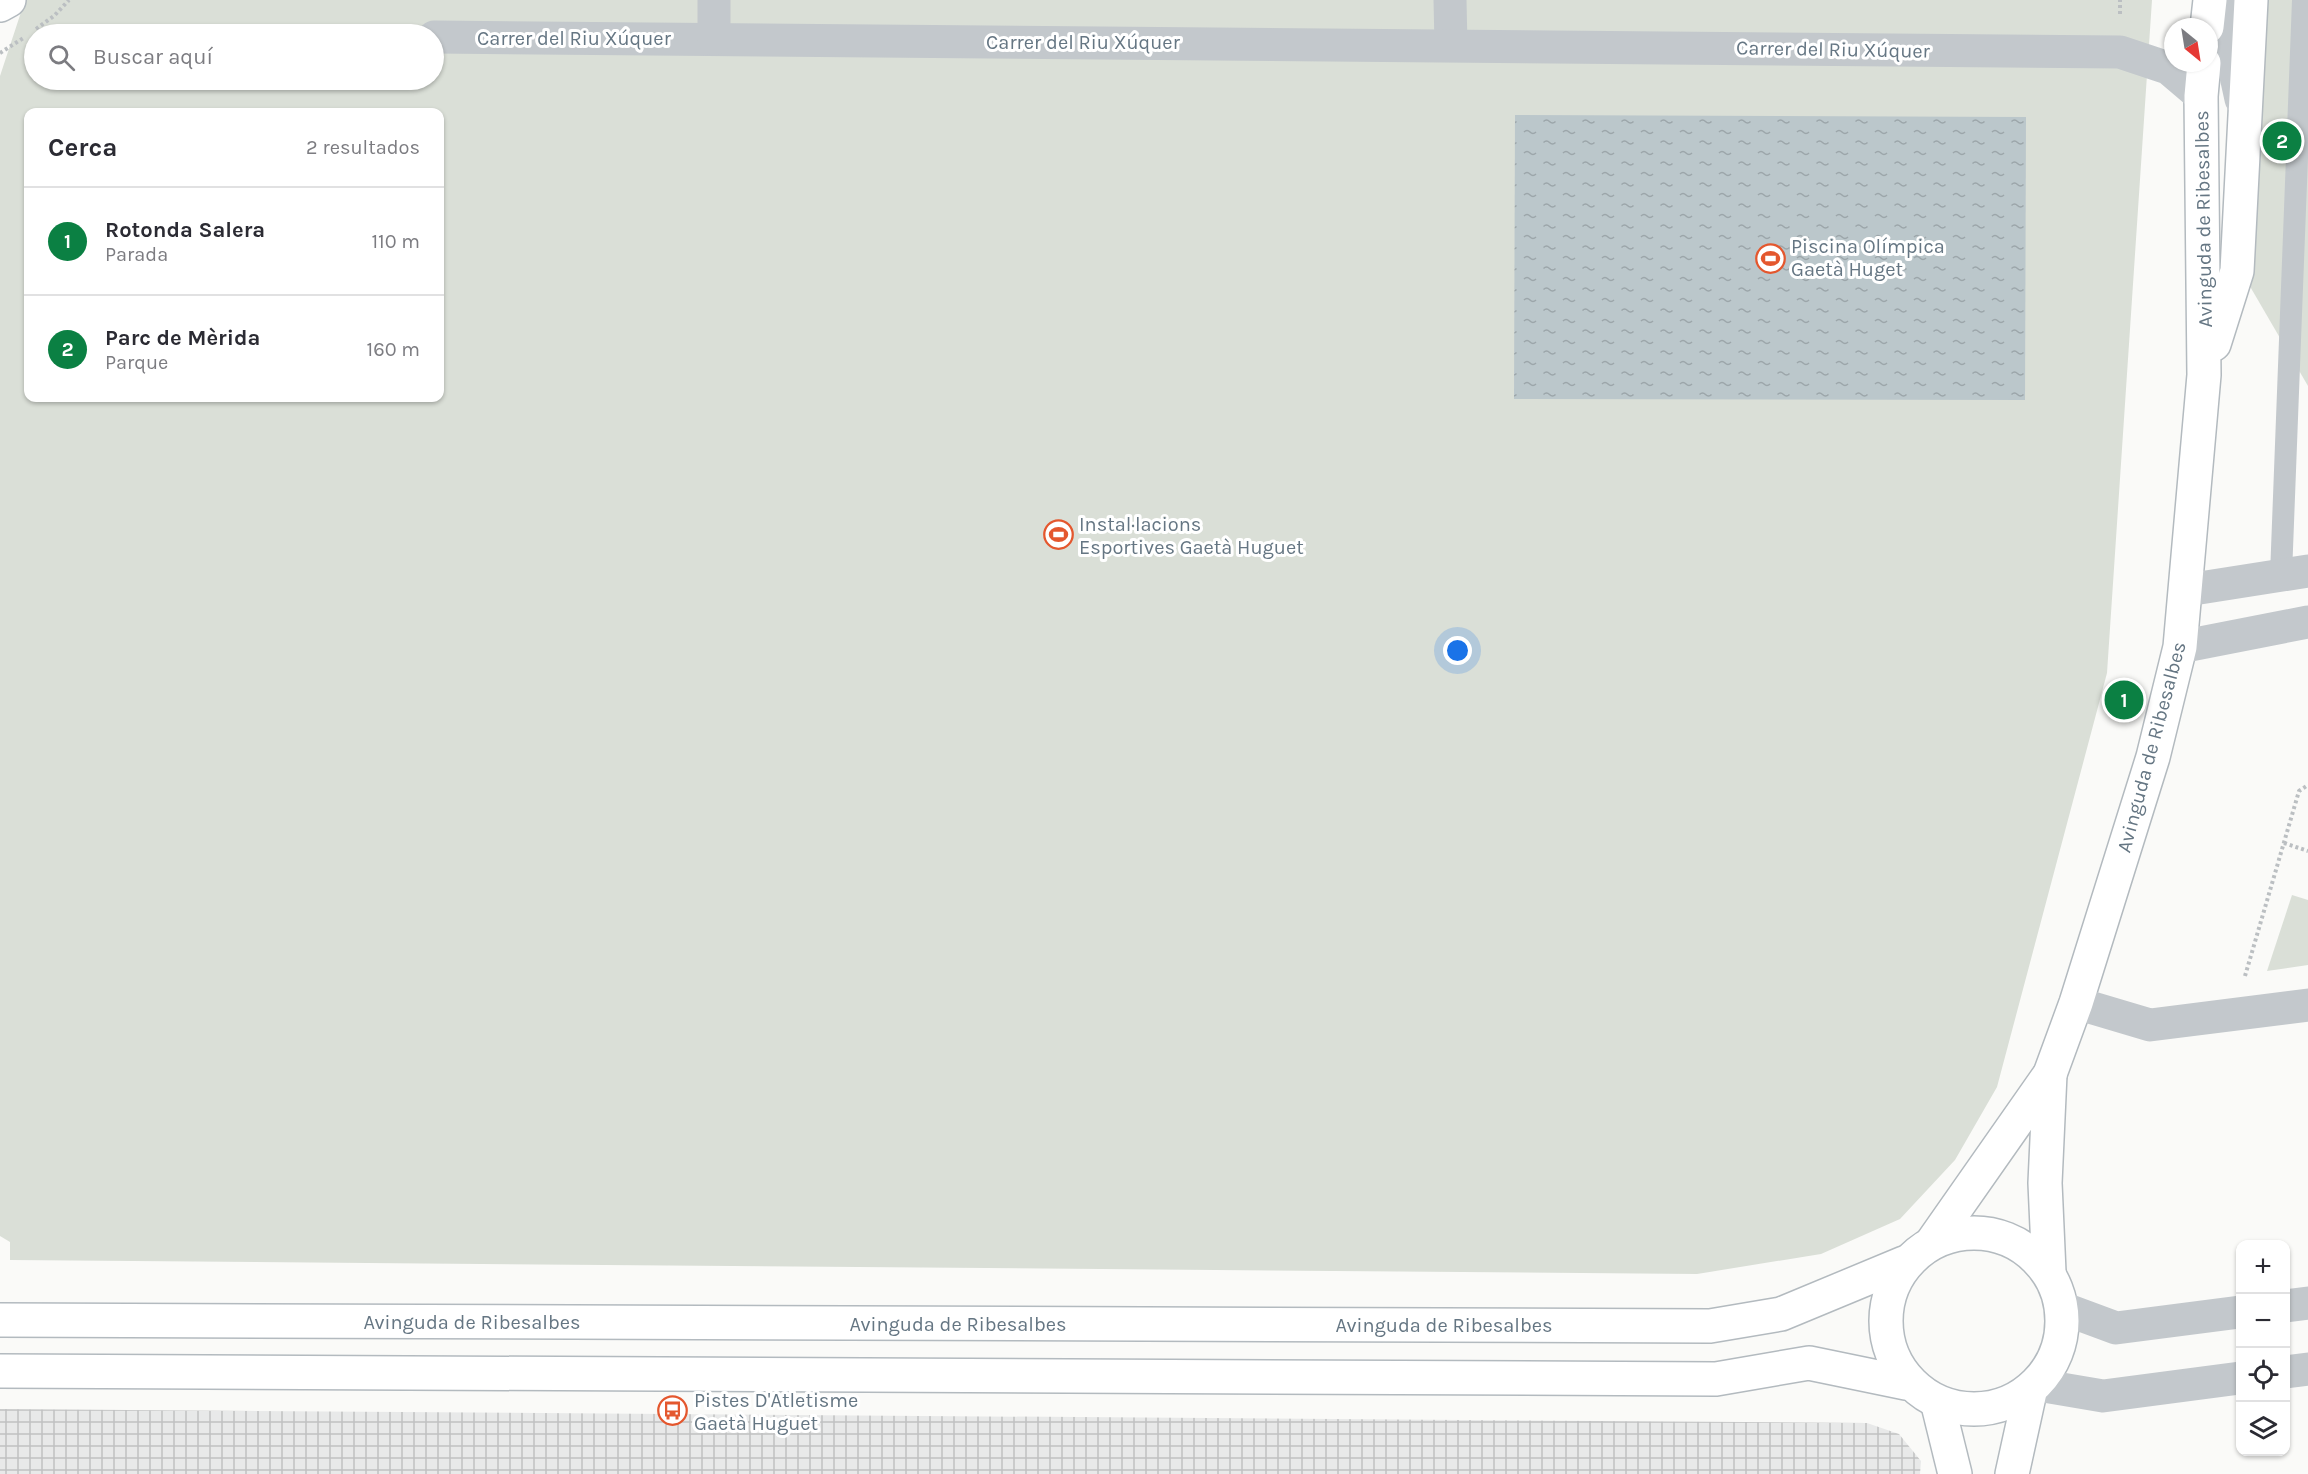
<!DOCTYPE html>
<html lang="es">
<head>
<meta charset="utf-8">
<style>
  body { margin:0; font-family:Karla,sans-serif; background:#f2f2f3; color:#2b2b33 }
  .controls { position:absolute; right:18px; bottom:18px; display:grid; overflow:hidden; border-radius:12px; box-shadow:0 2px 4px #0004 }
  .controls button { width:54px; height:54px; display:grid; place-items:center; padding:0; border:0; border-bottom:2px solid #e1e1e2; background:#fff; color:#2b2b33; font:30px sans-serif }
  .compass { position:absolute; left:2164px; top:18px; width:54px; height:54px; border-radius:50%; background:#fff; box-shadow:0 2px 4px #0004; rotate:150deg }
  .you { position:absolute; left:1458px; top:651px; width:21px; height:21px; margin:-15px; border:4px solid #fff; border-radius:50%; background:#1a73e8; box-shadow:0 0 0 9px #1a73e833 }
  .badge { display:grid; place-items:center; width:39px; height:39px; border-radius:50%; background:#0b8043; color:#fff; font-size:20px; font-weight:700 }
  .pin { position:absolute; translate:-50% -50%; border:3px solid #fff; box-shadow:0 2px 6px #0006 }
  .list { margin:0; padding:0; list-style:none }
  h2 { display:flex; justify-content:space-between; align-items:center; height:78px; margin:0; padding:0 24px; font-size:26px }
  h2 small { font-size:20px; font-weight:400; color:#7c7c81 }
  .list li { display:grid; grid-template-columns:39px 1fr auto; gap:18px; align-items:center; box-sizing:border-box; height:108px; padding:0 24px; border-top:2px solid #e1e1e2 }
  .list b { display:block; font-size:22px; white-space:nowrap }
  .list p { margin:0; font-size:20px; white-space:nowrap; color:#7c7c81 }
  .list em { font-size:20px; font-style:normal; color:#7c7c81 }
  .icon { flex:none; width:33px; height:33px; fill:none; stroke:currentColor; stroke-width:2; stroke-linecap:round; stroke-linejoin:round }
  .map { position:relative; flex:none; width:2308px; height:1474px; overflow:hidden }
  .search { position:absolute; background:#fff; box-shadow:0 2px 4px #0004; left:24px; top:24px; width:420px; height:66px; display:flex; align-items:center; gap:15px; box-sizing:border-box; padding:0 21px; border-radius:33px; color:#7c7c81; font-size:22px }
  .panel { position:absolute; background:#fff; box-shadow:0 2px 4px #0004; left:24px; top:108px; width:420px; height:294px; border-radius:12px }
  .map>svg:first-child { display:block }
  .industrial { fill:url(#industrial-grid) }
  .green { fill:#dadfd7; fill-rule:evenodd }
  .water { fill:url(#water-ripples) }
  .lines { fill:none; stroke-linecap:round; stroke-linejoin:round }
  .secondary-casing { stroke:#b3babf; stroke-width:36 }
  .path { stroke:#bbbfc2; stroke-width:4; stroke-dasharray:3 3; stroke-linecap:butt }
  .lane { stroke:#c3c8cc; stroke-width:22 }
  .street { stroke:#c3c8cc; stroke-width:33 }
  .secondary { stroke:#fff; stroke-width:33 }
  .labels { text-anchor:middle; stroke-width:6; stroke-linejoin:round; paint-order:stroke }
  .street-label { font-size:20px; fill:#657683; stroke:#fff }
  .poi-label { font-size:20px; fill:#657683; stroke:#fff; text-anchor:start }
</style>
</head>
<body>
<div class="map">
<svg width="2308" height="1474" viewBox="0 0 2308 1474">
  <defs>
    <pattern id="industrial-grid" width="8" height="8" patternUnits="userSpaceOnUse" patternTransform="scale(1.5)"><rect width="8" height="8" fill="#e8e9e9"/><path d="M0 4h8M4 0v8" fill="none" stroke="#c0c1c2"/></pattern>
    <pattern id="water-ripples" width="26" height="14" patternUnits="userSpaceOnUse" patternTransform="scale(1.5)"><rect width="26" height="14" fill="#bbc7cb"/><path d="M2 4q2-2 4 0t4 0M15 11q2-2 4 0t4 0" fill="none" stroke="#9ca6aa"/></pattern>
  </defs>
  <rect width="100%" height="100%" fill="#fafaf8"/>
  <path class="industrial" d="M 0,1409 L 1867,1423 L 1899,1434 L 1921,1461 L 1920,1474 L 0,1474 Z"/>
  <g class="green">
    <path d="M 25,0 L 2152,0 L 2107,673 L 1997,1087 L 1955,1160 L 1900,1219 L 1821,1254 L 1697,1274 L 10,1260 L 10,1242 L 0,1236 L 0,76 ZM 34,34 L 434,34 L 434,80 L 34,80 ZM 28,112 L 440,112 L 440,398 L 28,398 Z"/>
    <path d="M 2263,0 L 2308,0 L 2308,386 L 2248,283 Z"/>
    <path d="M 2292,895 L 2308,900 L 2308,965 L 2267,971 Z"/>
  </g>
  <path class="water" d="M 1515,115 L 2026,117 L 2025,400 L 1514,399 Z"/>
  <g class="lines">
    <defs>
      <g id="secondary">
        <path d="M 0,5 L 9,0"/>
        <path d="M 2207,27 L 2210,0"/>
        <path d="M 2214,344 L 2237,271 L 2251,0"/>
        <circle cx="1974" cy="1321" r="88"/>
        <path d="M 1933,1241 L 2050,1074 L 2076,1003 L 2153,757 L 2180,647 L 2204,375 L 2201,96 L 2204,63"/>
        <path d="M 2049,1272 L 2045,1183 L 2050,1074"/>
        <path d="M 0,1320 L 1710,1326 L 1781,1314 L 1904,1263"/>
        <path d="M 0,1371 L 1716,1379 L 1809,1363 L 1906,1383"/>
        <path d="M 1938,1405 L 1955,1474"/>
        <path d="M 2012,1474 L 2030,1392"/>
      </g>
    </defs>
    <use href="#secondary" class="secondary-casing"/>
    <g class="path">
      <path d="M 2120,14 L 2120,0"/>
      <path d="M 36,29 L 54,16 L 69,0"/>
      <path d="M 0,53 L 25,37"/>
      <path d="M 2284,843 L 2308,851"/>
      <path d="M 2245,976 L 2299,791 L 2308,785"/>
    </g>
    <path class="lane" d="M 2281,575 L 2303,0"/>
    <g class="street">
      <path d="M 1450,0 L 1451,45"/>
      <path d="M 2228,0 L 2226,30 L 2241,99"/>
      <path d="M 434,37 L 2120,52 L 2168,68 L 2201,96"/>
      <path d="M 714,39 L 714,0"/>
      <path d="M 2187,590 L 2308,571"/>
      <path d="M 2180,647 L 2308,622"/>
      <path d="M 2076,1003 L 2150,1025 L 2308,1005"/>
      <path d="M 2286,1306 L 2308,1303"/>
      <path d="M 2062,1308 L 2116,1328 L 2240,1312"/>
      <path d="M 2286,1372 L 2308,1369"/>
      <path d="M 2038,1385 L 2103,1396 L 2240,1378"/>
    </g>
    <use href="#secondary" class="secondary"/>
  </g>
  <defs>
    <symbol id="stadium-ring" viewBox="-11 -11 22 22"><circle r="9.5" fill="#fff" stroke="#e4572e" stroke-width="1.5"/><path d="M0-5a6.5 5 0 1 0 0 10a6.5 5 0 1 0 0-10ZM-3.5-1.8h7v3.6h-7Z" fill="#e4572e"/></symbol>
    <symbol id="bus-ring" viewBox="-11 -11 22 22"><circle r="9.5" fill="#fff" stroke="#e4572e" stroke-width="1.5"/><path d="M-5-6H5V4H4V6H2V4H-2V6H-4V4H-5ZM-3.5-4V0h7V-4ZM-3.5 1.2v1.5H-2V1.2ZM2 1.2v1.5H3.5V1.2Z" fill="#e4572e"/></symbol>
  </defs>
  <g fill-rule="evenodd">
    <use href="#stadium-ring" x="1754" y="242" width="33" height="33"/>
    <use href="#stadium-ring" x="1042" y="518" width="33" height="33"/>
    <use href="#bus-ring" x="656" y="1394" width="33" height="33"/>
  </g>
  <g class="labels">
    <g class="street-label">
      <text x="574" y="45">Carrer del Riu Xúquer</text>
      <text x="1083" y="49">Carrer del Riu Xúquer</text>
      <text transform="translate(1833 49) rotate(1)" y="7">Carrer del Riu Xúquer</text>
      <text transform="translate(2203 219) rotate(-91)" y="7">Avinguda de Ribesalbes</text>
      <text transform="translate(2151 747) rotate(-75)" y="7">Avinguda de Ribesalbes</text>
      <text x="472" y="1329">Avinguda de Ribesalbes</text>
      <text x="958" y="1331">Avinguda de Ribesalbes</text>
      <text x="1444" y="1332">Avinguda de Ribesalbes</text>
    </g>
    <g class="poi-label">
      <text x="1791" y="253">Piscina Olímpica<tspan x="1791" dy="23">Gaetà Huget</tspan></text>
      <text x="1079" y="531">Instal·lacions<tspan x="1079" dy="23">Esportives Gaetà Huguet</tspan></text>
      <text x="694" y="1407">Pistes D'Atletisme<tspan x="694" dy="23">Gaetà Huguet</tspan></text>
    </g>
  </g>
</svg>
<div class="controls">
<button>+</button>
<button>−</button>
<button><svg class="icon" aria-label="locate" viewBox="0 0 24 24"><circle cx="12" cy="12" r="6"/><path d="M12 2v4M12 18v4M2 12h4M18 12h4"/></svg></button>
<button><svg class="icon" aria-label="layers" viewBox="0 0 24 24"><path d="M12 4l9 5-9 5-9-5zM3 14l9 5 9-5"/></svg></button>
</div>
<svg class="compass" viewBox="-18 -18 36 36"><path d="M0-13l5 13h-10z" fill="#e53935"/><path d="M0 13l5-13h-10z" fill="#7c7c81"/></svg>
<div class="you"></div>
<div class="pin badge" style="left:2124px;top:700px">1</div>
<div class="pin badge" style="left:2282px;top:141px">2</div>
<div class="search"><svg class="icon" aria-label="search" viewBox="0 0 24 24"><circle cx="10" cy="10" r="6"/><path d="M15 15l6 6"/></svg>Buscar aquí</div>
<section class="panel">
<h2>Cerca<small>2 resultados</small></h2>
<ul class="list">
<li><span class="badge">1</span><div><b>Rotonda Salera</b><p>Parada</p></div><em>110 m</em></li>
<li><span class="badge">2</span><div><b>Parc de Mèrida</b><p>Parque</p></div><em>160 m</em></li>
</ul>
</section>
</div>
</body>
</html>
